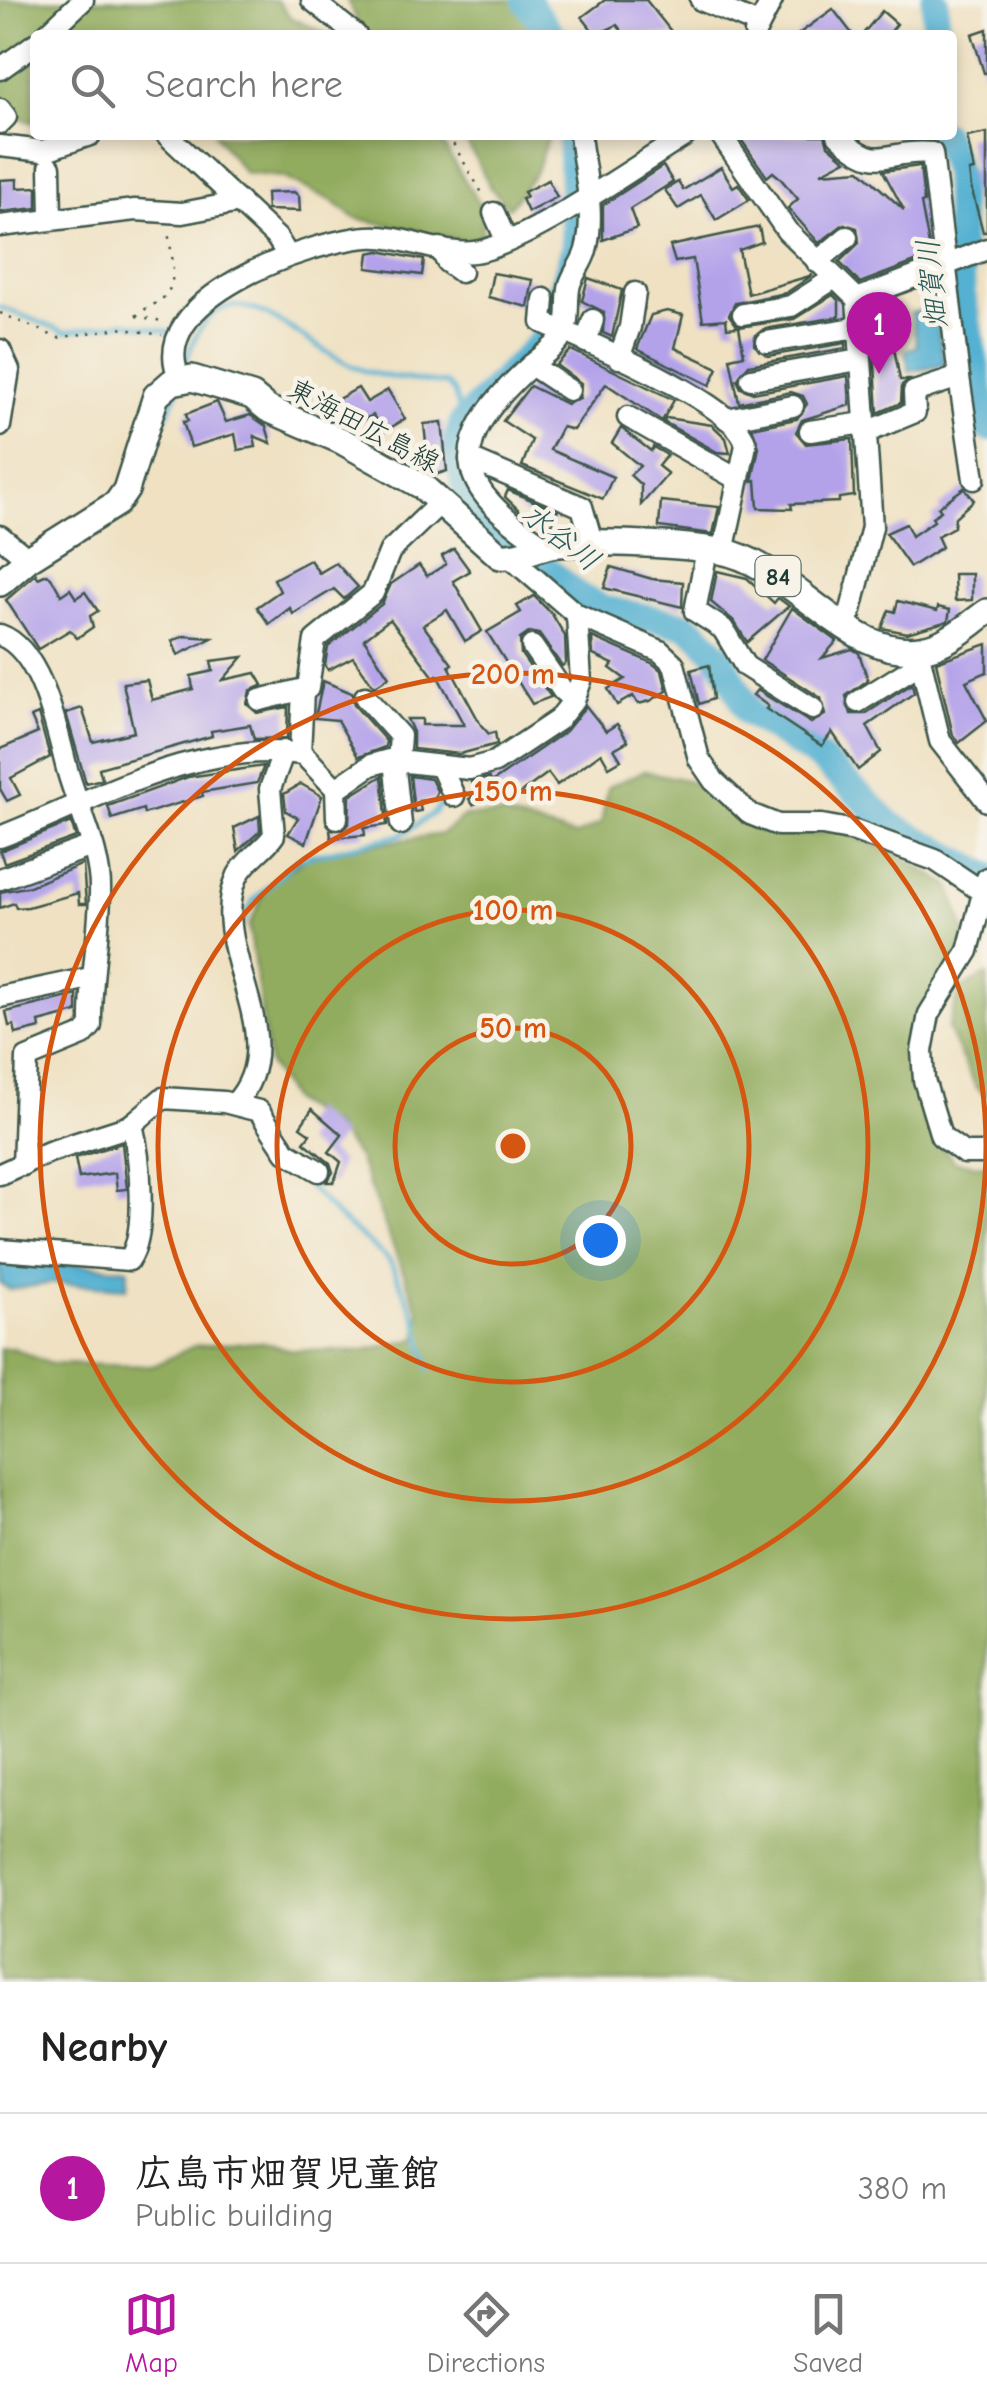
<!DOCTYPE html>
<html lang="en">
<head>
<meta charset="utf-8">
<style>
  body { margin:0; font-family:"Comic Neue","Klee One",sans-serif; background:#f2f2f2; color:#222 }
  .you { position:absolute; left:600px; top:1240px; width:35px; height:35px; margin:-25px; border:8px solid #fff; border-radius:50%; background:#1a73e8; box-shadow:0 0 0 15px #1a73e833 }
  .badge { display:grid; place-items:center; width:65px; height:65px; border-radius:50%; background:#b5179e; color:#fff; font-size:32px; font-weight:700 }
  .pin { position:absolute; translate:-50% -82px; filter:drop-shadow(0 2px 5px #0008) }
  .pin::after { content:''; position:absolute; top:52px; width:35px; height:30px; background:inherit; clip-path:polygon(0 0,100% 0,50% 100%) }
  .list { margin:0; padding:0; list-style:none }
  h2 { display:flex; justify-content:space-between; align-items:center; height:130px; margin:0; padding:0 40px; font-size:42px }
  h2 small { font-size:32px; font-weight:400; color:#767676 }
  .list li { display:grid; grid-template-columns:65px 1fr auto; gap:30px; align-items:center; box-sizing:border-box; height:150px; padding:0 40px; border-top:2px solid #e0e0e0 }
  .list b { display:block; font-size:38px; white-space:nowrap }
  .list p { margin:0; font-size:32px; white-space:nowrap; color:#767676 }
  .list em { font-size:32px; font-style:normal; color:#767676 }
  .icon { flex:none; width:55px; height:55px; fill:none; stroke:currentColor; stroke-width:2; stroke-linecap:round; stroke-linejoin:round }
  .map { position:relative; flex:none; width:987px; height:1982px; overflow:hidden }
  .search { position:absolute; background:#fff; box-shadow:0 5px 15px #0003; left:30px; right:30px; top:30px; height:110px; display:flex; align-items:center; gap:25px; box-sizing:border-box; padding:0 35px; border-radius:10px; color:#767676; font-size:38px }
  .sheet { height:280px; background:#fff }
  nav { display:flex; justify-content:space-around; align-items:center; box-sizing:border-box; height:140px; border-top:2px solid #e0e0e0; background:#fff; font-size:28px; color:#767676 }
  nav a { display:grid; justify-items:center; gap:5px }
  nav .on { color:#b5179e }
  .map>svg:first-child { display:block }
  .forest { fill:#92ac5e; stroke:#587449; stroke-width:2.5 }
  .water { fill:#54b1d2; stroke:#3a7783; stroke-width:2.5 }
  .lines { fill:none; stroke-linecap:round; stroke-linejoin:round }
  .stream { stroke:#54b1d2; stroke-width:5 }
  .river { stroke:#54b1d2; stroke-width:28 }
  .building { fill:#b3a2ea }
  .minor-casing { stroke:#3e5649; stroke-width:25 }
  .major-casing { stroke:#3e5649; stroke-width:30 }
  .path { stroke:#3e5649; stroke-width:2.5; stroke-dasharray:2.5 8; stroke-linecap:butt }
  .minor { stroke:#fff; stroke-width:20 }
  .major { stroke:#fff; stroke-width:25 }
  .ring { fill:none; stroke:#d45610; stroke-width:5 }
  .labels { text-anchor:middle; stroke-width:9; stroke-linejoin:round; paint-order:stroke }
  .shield { fill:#f7f3e8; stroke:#60746a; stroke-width:2.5 }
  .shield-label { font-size:25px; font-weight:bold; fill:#1f3d34 }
  .street-label { font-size:28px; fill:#1f3d34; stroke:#f7f3e8 }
  .water-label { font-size:30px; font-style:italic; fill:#2c5a5c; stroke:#f7f3e8 }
  .centre { fill:#d45610; stroke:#f7f3e8; stroke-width:5 }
  .ring-label { font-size:30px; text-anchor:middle; font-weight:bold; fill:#d45610; stroke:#f7f3e8; stroke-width:9; stroke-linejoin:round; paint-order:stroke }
</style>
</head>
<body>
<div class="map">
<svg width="987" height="1982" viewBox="0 0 987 1982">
  <rect width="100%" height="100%" fill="#f7f3e8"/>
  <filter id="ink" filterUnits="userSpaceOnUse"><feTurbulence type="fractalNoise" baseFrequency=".01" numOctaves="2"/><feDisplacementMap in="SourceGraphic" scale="20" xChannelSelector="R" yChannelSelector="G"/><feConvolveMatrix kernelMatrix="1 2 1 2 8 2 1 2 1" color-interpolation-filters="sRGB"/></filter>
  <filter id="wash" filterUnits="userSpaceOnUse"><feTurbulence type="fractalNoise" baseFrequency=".0048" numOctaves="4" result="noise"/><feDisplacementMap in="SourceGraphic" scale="40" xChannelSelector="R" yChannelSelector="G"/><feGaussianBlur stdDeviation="2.25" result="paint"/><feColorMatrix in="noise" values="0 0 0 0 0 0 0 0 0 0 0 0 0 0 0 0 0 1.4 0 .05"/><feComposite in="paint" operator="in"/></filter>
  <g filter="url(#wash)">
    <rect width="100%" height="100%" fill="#efe1c2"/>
    <g class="forest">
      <path d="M 0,0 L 277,0 L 291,18 L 329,35 L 35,35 L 34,123 L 0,111 Z"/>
      <path d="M 347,0 L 520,0 L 539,35 L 364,35 Z"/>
      <path d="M 215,135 L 437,135 L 481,207 L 483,235 L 466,241 L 355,218 L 331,200 L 283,177 L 245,173 Z"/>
      <path d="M 463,135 L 549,135 L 535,173 L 509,208 L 491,188 Z"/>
      <path d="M 644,771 L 690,781 L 759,831 L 815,834 L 839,829 L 897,854 L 950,886 L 965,932 L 959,954 L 915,1031 L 914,1080 L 934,1137 L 955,1162 L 987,1166 L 987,1982 L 0,1982 L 0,1349 L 13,1348 L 50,1364 L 153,1366 L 194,1346 L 262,1342 L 291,1350 L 361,1351 L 417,1339 L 420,1314 L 358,1158 L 335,1128 L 292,1101 L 269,1064 L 249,926 L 267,886 L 311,854 L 442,834 L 465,816 L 503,815 L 575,836 L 601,823 L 608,787 Z"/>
      <path d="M 987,975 L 987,1097 L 976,1087 L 948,1029 L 960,989 Z"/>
    </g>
    <g class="water">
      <path d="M 934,308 L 945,365 L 909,372 L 905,350 L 917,346 L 911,313 Z"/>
      <path d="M 0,1257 L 128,1269 L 127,1288 L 53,1283 L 10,1290 L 0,1283 Z"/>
    </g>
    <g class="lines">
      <g class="stream">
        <path d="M 0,307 L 65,332 L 124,322 L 175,333"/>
        <path d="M 185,366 C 218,244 294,342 354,367 C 383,379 417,380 447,384 L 454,392 L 463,422"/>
        <path d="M 153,444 L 178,391"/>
        <path d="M 110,522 L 142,495 L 150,455"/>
        <path d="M 241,926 L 253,901 L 298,859 L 401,835 L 434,813 L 447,795"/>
        <path d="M 283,1160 L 339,1218 L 389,1260 L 416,1317 L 429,1368"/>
      </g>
      <g class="river">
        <path d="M 526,0 L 552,35"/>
        <path d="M 935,0 L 936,35"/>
        <path d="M 571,135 L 575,248 L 546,337 L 463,422 L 455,449 L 468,495 L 485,519 L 580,597 L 604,609 L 685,625 L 698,634 L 723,661 L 749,713 L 823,761 L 891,825 L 987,876"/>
        <path d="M 943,135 L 956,172 L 962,294 L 987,428"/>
      </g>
    </g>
    <g id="blocks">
      <g class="building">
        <path d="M 605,0 L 646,0 L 674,35 L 625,35 L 617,25 L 596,35 L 582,17 Z"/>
        <path d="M 833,9 L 853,35 L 797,35 Z"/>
        <path d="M 882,11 L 897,24 L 888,35 L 862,35 Z"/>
        <path d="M 987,29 L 987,73 L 984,73 L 972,34 Z"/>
        <path d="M 987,133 L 987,232 L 983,232 L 971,187 L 969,171 L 974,170 L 967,137 Z"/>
        <path d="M 738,135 L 825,135 L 828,145 L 846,160 L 821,173 L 860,170 L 904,210 L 883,171 L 920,166 L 924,202 L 921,203 L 931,256 L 860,283 L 839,262 L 859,243 L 857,228 L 844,224 L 819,243 L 788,208 L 798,199 L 779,177 L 773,172 L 767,177 Z"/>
        <path d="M 663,166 L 673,182 L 630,209 L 637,228 L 603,240 L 603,205 Z"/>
        <path d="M 721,167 L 733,187 L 738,184 L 749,200 L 716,220 L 701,195 L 678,209 L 665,190 L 678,182 L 683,190 Z"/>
        <path d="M 17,179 L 17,188 L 37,187 L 37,208 L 0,212 L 0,180 Z"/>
        <path d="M 548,180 L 557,197 L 528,212 L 522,199 L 527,197 L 524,192 Z"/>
        <path d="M 294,192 L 299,196 L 300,211 L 267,210 L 266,193 Z"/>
        <path d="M 759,227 L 762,242 L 739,250 L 748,294 L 813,275 L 786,293 L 735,303 L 729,315 L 738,327 L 727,328 L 726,319 L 703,321 L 693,259 L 675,262 L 670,246 Z"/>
        <path d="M 379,251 L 424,260 L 422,275 L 367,268 L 369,253 Z"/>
        <path d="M 493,273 L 533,280 L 528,307 L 488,297 Z"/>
        <path d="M 588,278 L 622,290 L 612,337 L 603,333 L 604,312 L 582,301 Z"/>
        <path d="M 833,295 L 839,301 L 839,317 L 764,329 L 755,336 L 754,345 L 768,356 L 846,343 L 846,348 L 749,365 L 737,380 L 741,388 L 753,393 L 848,376 L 850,405 L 802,420 L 796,432 L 806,444 L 852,439 L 854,496 L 839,498 L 839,502 L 791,504 L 792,509 L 758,508 L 756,480 L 752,481 L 759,447 L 752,428 L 797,419 L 807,404 L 803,396 L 791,392 L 739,403 L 730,358 L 744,355 L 739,327 L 794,319 Z"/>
        <path d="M 667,311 L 683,315 L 675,348 L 718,368 L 710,385 L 637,349 L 651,315 Z"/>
        <path d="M 879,313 L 886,350 L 894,348 L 900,380 L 909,380 L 902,385 L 901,403 L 878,413 L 872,315 Z"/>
        <path d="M 571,350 L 674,400 L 662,421 L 606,384 L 573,430 L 562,427 L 550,450 L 613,477 L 603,499 L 522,466 L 532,440 L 503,421 L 530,386 L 567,404 L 580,398 L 581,383 L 556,365 Z"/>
        <path d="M 358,388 L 367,402 L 388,390 L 405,419 L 383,432 L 373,415 L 349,426 L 334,420 L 326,406 Z"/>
        <path d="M 217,402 L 226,422 L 250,415 L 266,426 L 271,443 L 254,436 L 256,447 L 238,450 L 235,434 L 191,447 L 183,422 L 188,421 L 186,414 Z"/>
        <path d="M 666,418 L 712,425 L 726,438 L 730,453 L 717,452 L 664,422 Z"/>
        <path d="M 442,422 L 447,471 L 434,475 L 429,471 L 424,424 Z"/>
        <path d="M 621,428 L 651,451 L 653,447 L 667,455 L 658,466 L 668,474 L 641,505 L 641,485 L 630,475 L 640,466 L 612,443 Z"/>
        <path d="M 964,488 L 974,500 L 955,517 L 954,527 L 937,536 L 942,547 L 910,567 L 886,533 L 906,524 L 912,536 L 934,521 L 932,517 L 941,511 L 938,507 Z"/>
        <path d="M 508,490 L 557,511 L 551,527 L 523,514 L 505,497 Z"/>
        <path d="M 661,501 L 719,507 L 713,534 L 659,527 Z"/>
        <path d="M 454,549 L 470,571 L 453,581 L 482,631 L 465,641 L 447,610 L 423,625 L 452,664 L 449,666 L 481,725 L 489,734 L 495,732 L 497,744 L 460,754 L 413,749 L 413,732 L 407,719 L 422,719 L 422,725 L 464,725 L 437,675 L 434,677 L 390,619 L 364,639 L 389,677 L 374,687 L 353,657 L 328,670 L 325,665 L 328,647 L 382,604 L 391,584 L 419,565 L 427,576 L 446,564 L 442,556 Z"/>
        <path d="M 310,560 L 319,573 L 336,563 L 358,587 L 344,599 L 334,589 L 293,614 L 290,608 L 269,624 L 257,607 L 280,591 L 274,579 Z"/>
        <path d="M 611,567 L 652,579 L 683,582 L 682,607 L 604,588 Z"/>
        <path d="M 717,571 L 747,578 L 774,603 L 778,598 L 789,606 L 747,642 L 734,621 L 711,602 Z"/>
        <path d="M 36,574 L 38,578 L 47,574 L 51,577 L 61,595 L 70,589 L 76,598 L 85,592 L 98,611 L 90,616 L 93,627 L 77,638 L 70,630 L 38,649 L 6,600 Z"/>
        <path d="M 954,574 L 972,574 L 972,600 L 955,601 Z"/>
        <path d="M 534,596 L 552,614 L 565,636 L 566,663 L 562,666 L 539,634 L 530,632 L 520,639 L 521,654 L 551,697 L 532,704 L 487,632 L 521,612 L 517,606 Z"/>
        <path d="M 898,601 L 937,611 L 938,607 L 950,610 L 948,621 L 907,633 L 882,628 L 889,610 L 895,612 Z"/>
        <path d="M 792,608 L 837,641 L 822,658 L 852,649 L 859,653 L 868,680 L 846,696 L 851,714 L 865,714 L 912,684 L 914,693 L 867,726 L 881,752 L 858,770 L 832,732 L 822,746 L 766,709 L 768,706 L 753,695 L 757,690 L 811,723 L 825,715 L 821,698 L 762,660 Z"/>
        <path d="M 184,636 L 212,638 L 178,655 L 172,641 Z"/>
        <path d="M 592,637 L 652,663 L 662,671 L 667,691 L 650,701 L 638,704 L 633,696 L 617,705 L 608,689 L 625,679 L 610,668 L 613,664 L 593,655 Z"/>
        <path d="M 987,644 L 987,672 L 966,681 L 987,721 L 959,743 L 953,735 L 936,662 Z"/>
        <path d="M 243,657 L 223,680 L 256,673 L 263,685 L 250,691 L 247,704 L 257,713 L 288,707 L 287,738 L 254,739 L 250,725 L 211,731 L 212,736 L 99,768 L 102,779 L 86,783 L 66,713 L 82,708 L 93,742 L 134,732 L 123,683 L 147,680 L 152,700 L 193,689 L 191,676 L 213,671 L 211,661 Z"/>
        <path d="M 709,665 L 713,699 L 699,704 L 691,670 Z"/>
        <path d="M 323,681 L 352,693 L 354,705 L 386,741 L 385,747 L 358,757 L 337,720 L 315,718 Z"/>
        <path d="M 586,706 L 606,731 L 617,724 L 628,741 L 614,749 L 621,760 L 609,767 L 601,753 L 557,785 L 548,773 L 518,795 L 510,786 L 473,805 L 469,799 L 477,793 L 471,782 L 489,778 L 492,782 L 566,731 Z"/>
        <path d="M 38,714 L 50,757 L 11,778 L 20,795 L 7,801 L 0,789 L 0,749 L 38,733 L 31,717 Z"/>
        <path d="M 264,766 L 257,783 L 202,792 L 203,796 L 144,814 L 143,809 L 112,819 L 108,806 L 188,777 Z"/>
        <path d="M 382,776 L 387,825 L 364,828 L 365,835 L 331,838 L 330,830 L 343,830 L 349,824 L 350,796 Z"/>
        <path d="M 410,776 L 431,779 L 437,791 L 435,800 L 419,801 L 421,811 L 414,812 Z"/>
        <path d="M 301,784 L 322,796 L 306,843 L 288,834 L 298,818 L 286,811 L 284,794 Z"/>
        <path d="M 259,816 L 260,831 L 238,851 L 234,828 Z"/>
        <path d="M 71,822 L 76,837 L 4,863 L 0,851 Z"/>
        <path d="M 83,864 L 86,904 L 79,904 L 78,893 L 28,907 L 16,908 L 14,903 L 0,908 L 0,892 L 30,886 Z"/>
        <path d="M 77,995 L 77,1012 L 39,1022 L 40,1028 L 16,1034 L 14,1025 L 9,1026 L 6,1012 Z"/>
        <path d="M 312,1109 L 342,1135 L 329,1152 L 341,1162 L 334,1182 L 327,1182 L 333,1172 L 330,1163 L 304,1142 L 310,1134 L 300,1127 Z"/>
        <path d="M 122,1143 L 127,1189 L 117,1190 L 115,1173 L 79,1178 L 75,1158 Z"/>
      </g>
    </g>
  </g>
  <g filter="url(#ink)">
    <use href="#blocks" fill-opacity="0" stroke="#3e5649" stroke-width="2.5"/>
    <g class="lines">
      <defs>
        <g id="minor">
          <path d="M 312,0 L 356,35"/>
          <path d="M 701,0 L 758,24"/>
          <path d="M 755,33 L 772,0"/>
          <path d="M 46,35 L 83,0"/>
          <path d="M 0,69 L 35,44"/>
          <path d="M 0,109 L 6,117 L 0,123"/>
          <path d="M 167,135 L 277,238 L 287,254"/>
          <path d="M 721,135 L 787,231 L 857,299 L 872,527 L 847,626"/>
          <path d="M 838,135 C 881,176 884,148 932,153 L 959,377 L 914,392 L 915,412 L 865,433"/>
          <path d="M 0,146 L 43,151 L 90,135"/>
          <path d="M 50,167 L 51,219"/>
          <path d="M 494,213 L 506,240"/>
          <path d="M 0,226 L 135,210 L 182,213 L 240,202"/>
          <path d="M 440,248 L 447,262 L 461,272"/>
          <path d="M 817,262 L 847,237"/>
          <path d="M 544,299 L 542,322 C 583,340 740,405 746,445 L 723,552"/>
          <path d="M 857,299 L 987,249"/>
          <path d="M 743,314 L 791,306 L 833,279"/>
          <path d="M 586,342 L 593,320"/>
          <path d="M 767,342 L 856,328"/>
          <path d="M 0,350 L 9,370 L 0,426"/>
          <path d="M 619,358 L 630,327 L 635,293"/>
          <path d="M 531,365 L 569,390"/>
          <path d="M 959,377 L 974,479"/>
          <path d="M 180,379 C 141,299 311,241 368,237 C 407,234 449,262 488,249 C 546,230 632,169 686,135"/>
          <path d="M 751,379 L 859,360"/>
          <path d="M 628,417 L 737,479"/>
          <path d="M 727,419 L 793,406"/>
          <path d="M 810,431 L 864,423"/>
          <path d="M 470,459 L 582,507 L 593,545"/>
          <path d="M 0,536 L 28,559"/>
          <path d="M 545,546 C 452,486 445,444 528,368 C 540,357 559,346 565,330 C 570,315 566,299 570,284 C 574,272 583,262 586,250 C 596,213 584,172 580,135"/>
          <path d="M 707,550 L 695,611 L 723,629 L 745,666 L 813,709"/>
          <path d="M 510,557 L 577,615 L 660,651 L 674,664 L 699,759 L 714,781 L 750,814 L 778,825 L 822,825 L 855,831 L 935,860 L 987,895"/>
          <path d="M 0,635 C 42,650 57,731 67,769 C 78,810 102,852 100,895 C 99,940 90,982 91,1026 L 83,1035 L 27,1058 L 23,1165"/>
          <path d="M 532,646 L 563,691 L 574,700"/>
          <path d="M 918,650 L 940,741 L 987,801"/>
          <path d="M 365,697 L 400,736 L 398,761"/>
          <path d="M 260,700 L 308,688 L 315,640 L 373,593 L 390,551 L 442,501"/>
          <path d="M 858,702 L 919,664"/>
          <path d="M 300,753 L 303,691"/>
          <path d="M 394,761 L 401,824"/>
          <path d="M 441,767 L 454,796"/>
          <path d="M 336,789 L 337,818"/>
          <path d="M 0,837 C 98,799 193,740 303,754 L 336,789 L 371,765 L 389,760 L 469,769 L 495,762 L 558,720 L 574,700 L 581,681 L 577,615"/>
          <path d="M 987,878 L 968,951 L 929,1014 L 922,1051 L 924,1080 L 941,1136 L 964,1153 L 987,1153"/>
          <path d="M 0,879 L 92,846"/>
          <path d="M 0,997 L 90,978"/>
          <path d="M 235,1103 C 296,1037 204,948 238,875 C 247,858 264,850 274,835 L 270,789 L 284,751"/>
          <path d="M 0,1174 L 49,1152 L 130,1126 L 163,1098 L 224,1102 L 259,1111 L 286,1152 L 319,1171"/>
          <path d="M 0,1250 L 129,1260 C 148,1233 140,1156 132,1124"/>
        </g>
        <path id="major" d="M 0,583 L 28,559 L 117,503 L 126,490 L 156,396 L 172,382 L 192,378 L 252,396 L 268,409 L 342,441 L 422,486 L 500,556 C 522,558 538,545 559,544 C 601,541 679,544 720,551 C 796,564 856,674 936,645 C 955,638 971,623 987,612"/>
      </defs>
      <use href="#minor" class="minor-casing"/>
      <use href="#major" class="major-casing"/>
      <g class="path">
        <path d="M 448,135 L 485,198"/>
        <path d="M 0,313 L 58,338 L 118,328 L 162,335"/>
        <path d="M 136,316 C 145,307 157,305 164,297 C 180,281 170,248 168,231"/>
        <path d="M 136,316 L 167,322"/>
      </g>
      <use href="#minor" class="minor"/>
      <use href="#major" class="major"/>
    </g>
  </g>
  <g class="ring">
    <circle cx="513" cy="1146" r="118"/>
    <circle cx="513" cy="1146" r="236"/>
    <circle cx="513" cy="1146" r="355"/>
    <circle cx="513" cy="1146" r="473"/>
  </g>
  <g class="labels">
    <rect class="shield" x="755.5" y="556" width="45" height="40" rx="8"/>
    <g class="shield-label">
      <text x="778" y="585">84</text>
    </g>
    <g class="street-label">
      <text transform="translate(364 425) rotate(28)" y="10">東海田広島線</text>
    </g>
    <g class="water-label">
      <text transform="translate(932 284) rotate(-96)" y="10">畑賀川</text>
      <text transform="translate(561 537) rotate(38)" y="10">水谷川</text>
    </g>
  </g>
  <circle cx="513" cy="1146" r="15" class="centre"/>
  <g class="ring-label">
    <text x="513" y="684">200 m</text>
    <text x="513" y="801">150 m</text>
    <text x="513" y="920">100 m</text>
    <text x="513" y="1038">50 m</text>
  </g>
</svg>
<div class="you"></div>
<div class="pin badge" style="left:879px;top:374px">1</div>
<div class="search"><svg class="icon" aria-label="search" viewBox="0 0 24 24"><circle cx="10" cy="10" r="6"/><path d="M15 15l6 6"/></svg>Search here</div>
</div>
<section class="sheet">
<h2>Nearby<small></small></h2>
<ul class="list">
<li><span class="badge">1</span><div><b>広島市畑賀児童館</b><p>Public building</p></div><em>380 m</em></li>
</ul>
</section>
<nav>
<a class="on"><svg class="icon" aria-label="map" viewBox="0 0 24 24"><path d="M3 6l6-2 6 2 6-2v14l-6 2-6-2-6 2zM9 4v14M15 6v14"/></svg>Map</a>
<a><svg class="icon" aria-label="directions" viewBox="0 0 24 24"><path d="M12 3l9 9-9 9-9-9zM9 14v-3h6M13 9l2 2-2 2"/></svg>Directions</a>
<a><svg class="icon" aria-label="saved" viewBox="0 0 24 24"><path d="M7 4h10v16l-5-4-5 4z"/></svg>Saved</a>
</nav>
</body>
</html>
